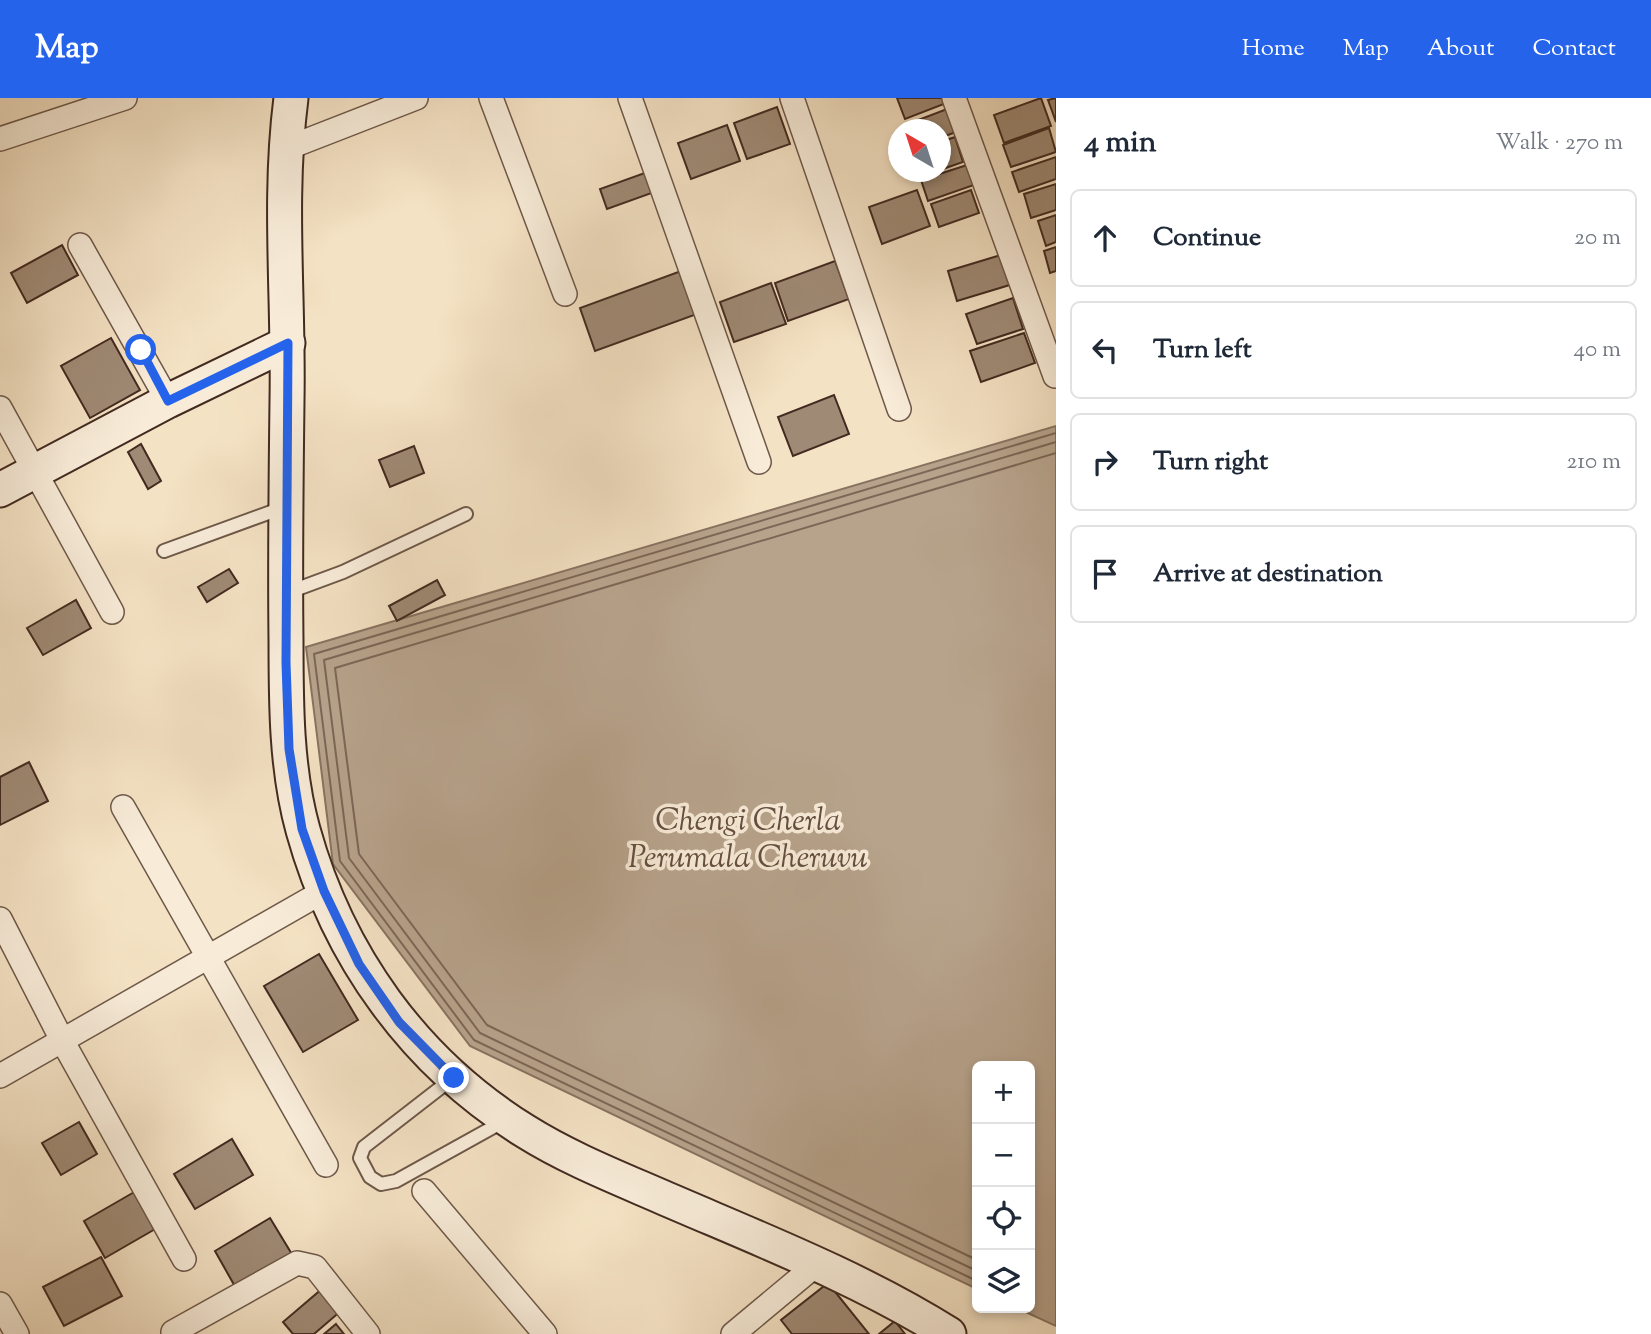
<!DOCTYPE html>
<html lang="en">
<head>
<meta charset="utf-8">
<style>
  body { margin:0; font-family:"Sorts Mill Goudy",serif; background:#f6f6f7; color:#1f2937 }
  .controls { position:absolute; right:21px; bottom:21px; display:grid; overflow:hidden; border-radius:10px; box-shadow:0 4px 10px #0003 }
  .controls button { width:63px; height:63px; display:grid; place-items:center; padding:0; border:0; border-bottom:2px solid #e0e1e3; background:#fff; color:#1f2937; font:35px sans-serif }
  .compass { position:absolute; left:888px; top:21px; width:63px; height:63px; border-radius:50%; background:#fff; box-shadow:0 4px 10px #0003; rotate:321deg }
  .stop { position:absolute; width:21px; height:21px; margin:-16px; border:5px solid #2563eb; border-radius:50%; background:#fff }
  .stop.end { background:#2563eb; border-color:#fff; box-shadow:0 2px 7px #0008 }
  .list { margin:0; padding:0; list-style:none }
  h2 { display:flex; justify-content:space-between; align-items:center; height:91px; margin:0; padding:0 28px; font-size:30px }
  h2 small { font-size:23px; font-weight:400; color:#747a83 }
  .list li { display:grid; grid-template-columns:46px 1fr auto; gap:21px; align-items:center; box-sizing:border-box; height:98px; margin:0 14px 14px; padding:0 14px; border:2px solid #e0e1e3; border-radius:10px }
  .list b { display:block; font-size:26px; white-space:nowrap }
  .list em { font-size:23px; font-style:normal; color:#747a83 }
  .icon { flex:none; width:38px; height:38px; fill:none; stroke:currentColor; stroke-width:2; stroke-linecap:round; stroke-linejoin:round }
  .map { position:relative; flex:none; width:1056px; height:1236px; overflow:hidden }
  header { display:flex; align-items:center; gap:42px; box-sizing:border-box; height:98px; padding:0 35px; background:#2563eb; color:#fff }
  header strong { font-size:33px }
  nav { display:flex; gap:38px; margin-inline-start:auto; font-size:24px }
  main { display:flex }
  aside { flex:1; background:#fff }
  .map>svg:first-child { display:block }
  .water { fill:#b7a38c; stroke:#887361; stroke-width:2 }
  .lines { fill:none; stroke-linecap:round; stroke-linejoin:round }
  .shore { stroke:#7c6656; stroke-width:2 }
  .building { fill:#9f8a75; stroke:#422a20; stroke-width:2 }
  .lane-casing { stroke:#6e5849; stroke-width:16 }
  .street-casing { stroke:#6e5849; stroke-width:26 }
  .secondary-casing { stroke:#422a20; stroke-width:37 }
  .lane { stroke:#f8ecd9; stroke-width:12 }
  .street { stroke:#f8ecd9; stroke-width:23 }
  .secondary { stroke:#f8ecd9; stroke-width:33 }
  .route { stroke:#2563eb; stroke-width:9 }
  .labels { text-anchor:middle; stroke-width:7; stroke-linejoin:round; paint-order:stroke }
  .water-label { font-size:32px; font-style:italic; fill:#654e40; stroke:#f8ecd9 }
</style>
</head>
<body>
<header>
<strong>Map</strong>
<nav><a>Home</a><a>Map</a><a>About</a><a>Contact</a></nav>
</header>
<main>
<div class="map">
<svg width="1056" height="1236" viewBox="0 0 1056 1236">
  <rect width="100%" height="100%" fill="#f4e2c4"/>
  <filter id="stains"><feTurbulence type="fractalNoise" baseFrequency=".00286" numOctaves="4"/><feColorMatrix values="0 0 0 0 .2 0 0 0 0 .09 0 0 0 0 .02 0 0 0 .5 -.17"/></filter>
  <radialGradient id="worn" r=".72"><stop offset=".6" stop-color="#630" stop-opacity="0"/><stop offset="1" stop-color="#630" stop-opacity=".3"/></radialGradient>
  <path class="water" d="M 1056,328 L 1056,1228 L 1017,1210 L 1030,1210 L 1030,968 L 977,968 L 977,1191 L 470,948 L 333,766 L 306,549 Z"/>
  <g class="lines">
    <g class="shore">
      <path d="M 977,1162 L 487,927 L 359,756 L 335,570 L 1056,355"/>
      <path d="M 977,1173 L 480,935 L 349,760 L 324,562 L 1056,344"/>
      <path d="M 977,1183 L 474,942 L 340,763 L 314,556 L 1056,335"/>
    </g>
  </g>
  <g class="building">
    <path d="M 897,0 L 947,0 L 949,4 L 905,21 Z"/>
    <path d="M 1041,0 L 1051,28 L 1004,45 L 994,17 Z"/>
    <path d="M 1056,0 L 1056,24 L 1048,2 Z"/>
    <path d="M 777,9 L 790,46 L 747,61 L 734,25 Z"/>
    <path d="M 947,11 L 956,34 L 940,40 L 940,32 L 907,32 L 905,27 Z"/>
    <path d="M 727,27 L 740,63 L 691,81 L 678,45 Z"/>
    <path d="M 1049,30 L 1056,54 L 1011,69 L 1003,47 Z"/>
    <path d="M 955,39 L 963,64 L 940,72 L 940,44 Z"/>
    <path d="M 1056,59 L 1056,81 L 1019,94 L 1012,74 Z"/>
    <path d="M 967,67 L 974,87 L 928,103 L 921,82 Z"/>
    <path d="M 653,72 L 660,92 L 607,111 L 600,91 Z"/>
    <path d="M 1056,86 L 1056,112 L 1031,120 L 1024,96 Z"/>
    <path d="M 917,92 L 930,128 L 882,146 L 869,109 Z"/>
    <path d="M 971,92 L 979,115 L 939,129 L 931,106 Z"/>
    <path d="M 1056,117 L 1056,144 L 1046,148 L 1038,123 Z"/>
    <path d="M 62,147 L 78,177 L 27,205 L 11,175 Z"/>
    <path d="M 1056,149 L 1056,173 L 1050,175 L 1044,153 Z"/>
    <path d="M 1004,156 L 1013,186 L 957,203 L 948,173 Z"/>
    <path d="M 835,163 L 849,201 L 788,223 L 775,185 Z"/>
    <path d="M 681,173 L 697,216 L 595,253 L 580,210 Z"/>
    <path d="M 771,185 L 786,226 L 734,244 L 720,204 Z"/>
    <path d="M 1013,200 L 1023,231 L 977,246 L 966,216 Z"/>
    <path d="M 1024,235 L 1035,265 L 981,284 L 970,253 Z"/>
    <path d="M 111,240 L 140,292 L 90,320 L 61,268 Z"/>
    <path d="M 834,297 L 849,336 L 793,358 L 778,319 Z"/>
    <path d="M 141,346 L 161,383 L 148,391 L 128,354 Z"/>
    <path d="M 414,348 L 424,375 L 390,389 L 379,362 Z"/>
    <path d="M 229,471 L 238,485 L 207,504 L 198,489 Z"/>
    <path d="M 437,482 L 445,497 L 397,523 L 389,508 Z"/>
    <path d="M 76,502 L 91,530 L 43,557 L 27,530 Z"/>
    <path d="M 29,664 L 48,703 L 0,727 L 0,679 Z"/>
    <path d="M 319,856 L 358,922 L 303,954 L 264,888 Z"/>
    <path d="M 79,1024 L 97,1056 L 61,1077 L 42,1045 Z"/>
    <path d="M 232,1041 L 253,1077 L 195,1111 L 174,1076 Z"/>
    <path d="M 136,1093 L 157,1130 L 105,1160 L 84,1123 Z"/>
    <path d="M 270,1120 L 293,1158 L 237,1192 L 215,1153 Z"/>
    <path d="M 101,1159 L 122,1198 L 64,1228 L 43,1189 Z"/>
    <path d="M 828,1185 L 869,1236 L 792,1236 L 781,1222 Z"/>
    <path d="M 323,1190 L 342,1212 L 314,1236 L 293,1236 L 283,1224 Z"/>
    <path d="M 895,1223 L 905,1236 L 879,1236 Z"/>
    <path d="M 336,1226 L 344,1236 L 324,1236 Z"/>
  </g>
  <g class="lines">
    <defs>
      <g id="lane">
        <path d="M 164,453 L 282,410"/>
        <path d="M 289,494 L 343,474 L 466,416"/>
        <path d="M 453,980 L 364,1049 L 360,1060 L 370,1079 L 381,1086 L 396,1083 L 506,1022"/>
      </g>
      <g id="street">
        <path d="M 491,0 L 565,196"/>
        <path d="M 630,0 L 759,364"/>
        <path d="M 792,0 L 899,311"/>
        <path d="M 954,0 L 1055,278"/>
        <path d="M 0,41 L 125,0"/>
        <path d="M 285,51 L 416,0"/>
        <path d="M 80,147 L 168,303"/>
        <path d="M 0,310 L 112,514"/>
        <path d="M 123,709 L 326,1067"/>
        <path d="M 0,821 L 63,944 L 184,1161"/>
        <path d="M 0,978 L 324,793"/>
        <path d="M 424,1093 L 545,1236"/>
        <path d="M 0,1206 L 17,1236"/>
        <path d="M 173,1234 L 297,1165 L 315,1169 L 368,1236"/>
        <path d="M 733,1236 L 817,1166"/>
      </g>
      <g id="secondary">
        <path d="M 291,0 C 278,100 289,202 287,303 C 286,383 285,462 286,542 C 286,605 286,671 303,732 C 338,858 414,964 525,1033 C 568,1060 616,1079 662,1099 C 759,1141 860,1180 949,1236"/>
        <path d="M 0,392 L 168,303 L 288,245"/>
      </g>
    </defs>
    <use href="#lane" class="lane-casing"/>
    <use href="#street" class="street-casing"/>
    <use href="#secondary" class="secondary-casing"/>
    <use href="#lane" class="lane"/>
    <use href="#street" class="street"/>
    <use href="#secondary" class="secondary"/>
  </g>
  <g class="lines">
    <path class="route" d="M 141,252 L 168,303 L 288,245 L 286,565 L 289,651 L 302,731 L 324,793 L 359,866 L 399,924 L 454,980"/>
  </g>
  <g class="labels">
    <g class="water-label">
      <text x="748" y="732">Chengi Cherla<tspan x="748" dy="37">Perumala Cheruvu</tspan></text>
    </g>
  </g>
  <rect width="100%" height="100%" filter="url(#stains)"/>
  <rect width="100%" height="100%" fill="url(#worn)"/>
</svg>
<div class="controls">
<button>+</button>
<button>−</button>
<button><svg class="icon" aria-label="locate" viewBox="0 0 24 24"><circle cx="12" cy="12" r="6"/><path d="M12 2v4M12 18v4M2 12h4M18 12h4"/></svg></button>
<button><svg class="icon" aria-label="layers" viewBox="0 0 24 24"><path d="M12 4l9 5-9 5-9-5zM3 14l9 5 9-5"/></svg></button>
</div>
<svg class="compass" viewBox="-18 -18 36 36"><path d="M0-13l5 13h-10z" fill="#e53935"/><path d="M0 13l5-13h-10z" fill="#747a83"/></svg>
<div class="stop" style="left:141px;top:252px"></div>
<div class="stop end" style="left:454px;top:980px"></div>
</div>
<aside>
<h2>4 min<small>Walk · 270 m</small></h2>
<ul class="list">
<li><svg class="icon" aria-label="ahead" viewBox="0 0 24 24"><path d="M12 20V5M6 11l6-6 6 6"/></svg><div><b>Continue</b></div><em>20 m</em></li>
<li><svg class="icon" aria-label="left" viewBox="0 0 24 24"><path d="M17 20v-9H6M10 6l-5 5 5 5"/></svg><div><b>Turn left</b></div><em>40 m</em></li>
<li><svg class="icon" aria-label="right" viewBox="0 0 24 24"><path d="M7 20v-9h11M14 6l5 5-5 5"/></svg><div><b>Turn right</b></div><em>210 m</em></li>
<li><svg class="icon" aria-label="arrive" viewBox="0 0 24 24"><path d="M6 21V4h12l-3 4 3 4H6"/></svg><div><b>Arrive at destination</b></div></li>
</ul>
</aside>
</main>
</body>
</html>
